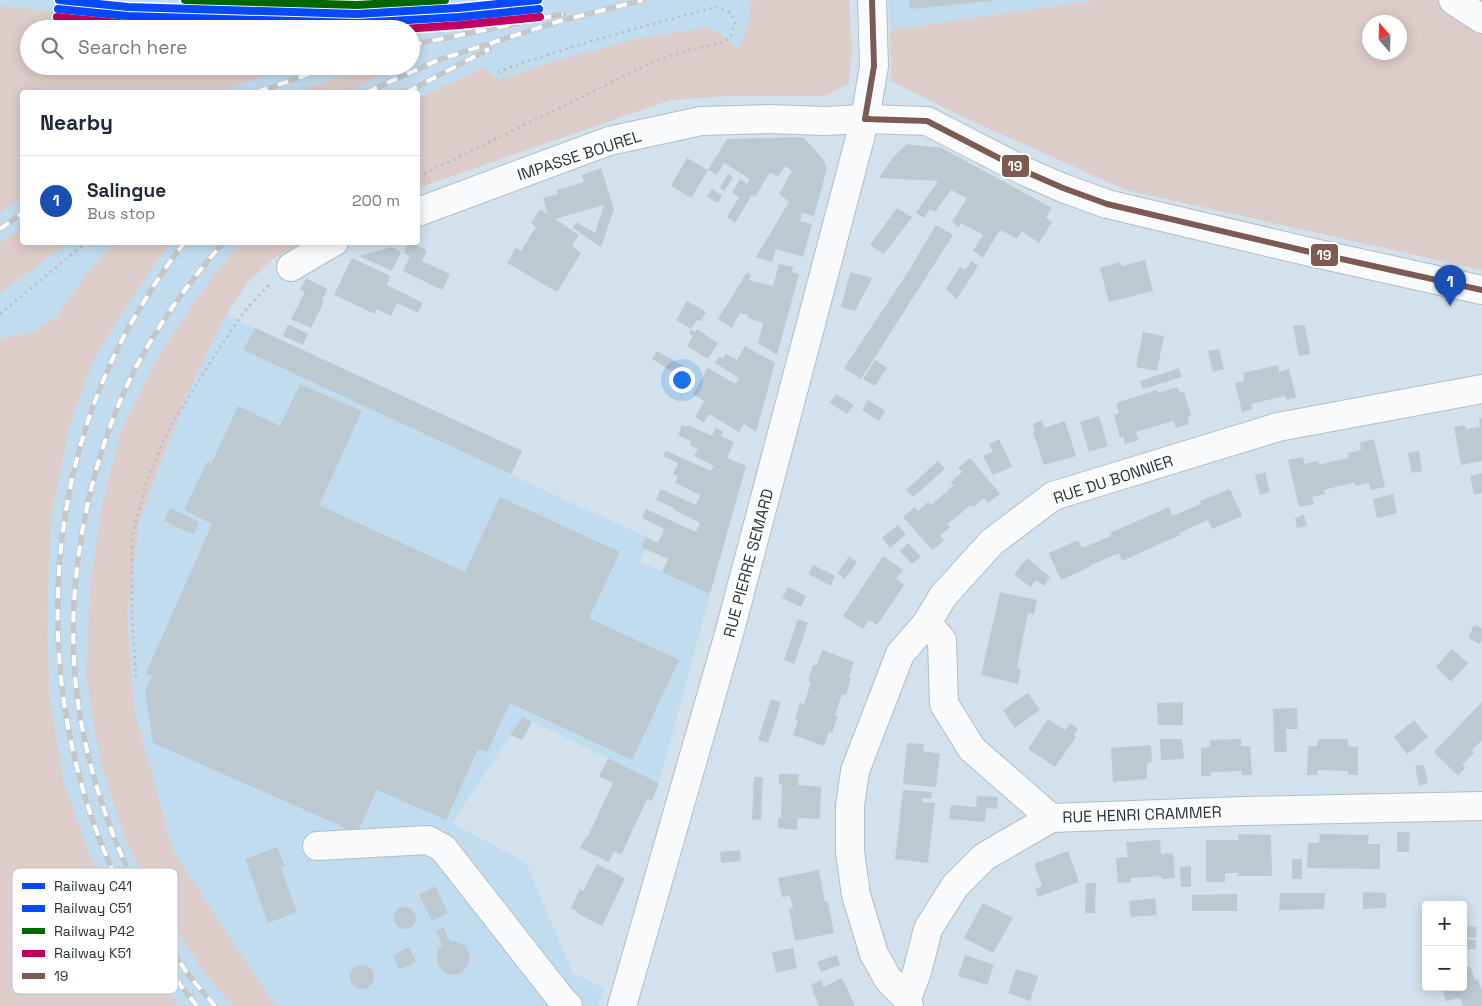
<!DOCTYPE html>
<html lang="en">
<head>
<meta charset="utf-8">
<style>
  body { margin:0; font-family:"Space Grotesk",sans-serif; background:#f6f6f7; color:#1f2937 }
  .controls { position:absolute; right:15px; bottom:15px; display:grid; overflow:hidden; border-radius:5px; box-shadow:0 2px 12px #0003 }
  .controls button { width:45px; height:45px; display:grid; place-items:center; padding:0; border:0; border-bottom:1px solid #e0e1e3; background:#fff; color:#1f2937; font:25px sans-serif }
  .compass { position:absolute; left:1362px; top:15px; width:45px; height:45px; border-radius:50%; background:#fff; box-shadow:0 2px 12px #0003; rotate:340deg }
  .you { position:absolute; left:681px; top:379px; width:18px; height:18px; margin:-12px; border:4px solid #fff; border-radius:50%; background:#1a73e8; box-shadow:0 0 0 8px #1a73e833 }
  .badge { display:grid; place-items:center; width:32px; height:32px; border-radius:50%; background:#111827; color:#fff; font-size:16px; font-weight:700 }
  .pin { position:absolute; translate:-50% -41px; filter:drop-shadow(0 1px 2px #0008) }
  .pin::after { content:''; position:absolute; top:26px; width:18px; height:15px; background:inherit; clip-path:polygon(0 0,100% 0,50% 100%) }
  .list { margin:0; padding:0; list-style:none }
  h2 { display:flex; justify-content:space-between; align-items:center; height:65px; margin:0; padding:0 20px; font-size:21px }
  h2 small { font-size:16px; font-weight:400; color:#747a83 }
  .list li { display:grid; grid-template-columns:32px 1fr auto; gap:15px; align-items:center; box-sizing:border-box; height:90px; padding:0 20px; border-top:1px solid #e0e1e3 }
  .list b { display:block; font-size:19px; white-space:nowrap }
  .list p { margin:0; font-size:16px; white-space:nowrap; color:#747a83 }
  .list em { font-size:16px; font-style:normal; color:#747a83 }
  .icon { flex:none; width:28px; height:28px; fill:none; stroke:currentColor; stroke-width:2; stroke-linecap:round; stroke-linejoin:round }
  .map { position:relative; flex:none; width:1482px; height:1006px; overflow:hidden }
  .search { position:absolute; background:#fff; box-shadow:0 2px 12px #0003; left:20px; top:20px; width:400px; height:55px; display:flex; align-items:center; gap:12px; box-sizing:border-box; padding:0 18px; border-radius:28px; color:#747a83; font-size:19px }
  .panel { position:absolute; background:#fff; box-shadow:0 2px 12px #0003; left:20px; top:90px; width:400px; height:155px; border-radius:5px }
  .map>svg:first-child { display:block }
  .built { fill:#c2dcef; fill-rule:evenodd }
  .green { fill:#ddcdca; fill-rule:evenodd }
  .building { fill:#bcc9d0 }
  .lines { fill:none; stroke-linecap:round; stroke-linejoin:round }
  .minor-casing { stroke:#b2bec6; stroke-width:30 }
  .path { stroke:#bdc1c6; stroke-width:3; stroke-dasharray:2.5 4; stroke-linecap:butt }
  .minor { stroke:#f8fafc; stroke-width:28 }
  .rail-casing { stroke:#c3c7ca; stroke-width:5.5 }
  .rail { stroke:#fff; stroke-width:4; stroke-dasharray:11; stroke-linecap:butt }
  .bus-1-casing { stroke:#fff; stroke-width:10 }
  .bus-1 { stroke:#7d5a52; stroke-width:6 }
  .rail-1-casing { stroke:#fff; stroke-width:11 }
  .rail-2-casing { stroke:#fff; stroke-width:11 }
  .rail-3-casing { stroke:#fff; stroke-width:11 }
  .rail-4-casing { stroke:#fff; stroke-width:11 }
  .rail-1 { stroke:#0749ff; stroke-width:8 }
  .rail-2 { stroke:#0749ff; stroke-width:8 }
  .rail-3 { stroke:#060; stroke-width:8 }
  .rail-4 { stroke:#bf005f; stroke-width:8 }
  .labels { text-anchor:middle; stroke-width:4.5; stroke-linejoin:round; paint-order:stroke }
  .street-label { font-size:16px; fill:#29343b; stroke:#fff }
  .key { fill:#fff; stroke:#bfc2c4; stroke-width:1 }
  .key-label { font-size:14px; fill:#29343b }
  .line-badge { stroke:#fff; stroke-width:2 }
  .badge-label { font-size:14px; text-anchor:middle; font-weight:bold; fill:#fff }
</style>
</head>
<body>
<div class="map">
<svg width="1482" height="1006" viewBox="0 0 1482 1006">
  <rect width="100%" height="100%" fill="#d2e1ec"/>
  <g class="built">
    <path d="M 0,0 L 849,0 L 852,53 L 848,84 L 824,96 L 729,96 L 670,100 L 418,188 L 418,92 L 22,92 L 22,242 L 301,243 L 274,258 L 246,284 L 227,315 L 522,451 L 511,475 L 651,539 L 640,561 L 710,594 L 659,783 L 522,717 L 452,823 L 526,863 L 573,973 L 604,988 L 598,1006 L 0,1006 ZM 29,29 L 411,29 L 411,66 L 29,66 Z"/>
    <path d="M 888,0 L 1098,0 L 890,30 Z"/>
  </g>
  <g class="green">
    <path d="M 761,0 L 849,0 L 852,53 L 848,84 L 824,96 L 729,96 L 670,100 L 418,188 L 418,98 L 483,68 L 499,80 L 545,64 L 632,40 L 710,27 L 739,50 L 749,23 L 750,2 Z"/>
    <path d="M 1098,0 L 1482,0 L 1482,270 L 1126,190 L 965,118 L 891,81 L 890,30 ZM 1370,22 L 1400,22 L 1400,52 L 1370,52 Z"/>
    <path d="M 0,6 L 194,27 L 275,29 L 29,29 L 29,66 L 296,66 L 246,82 L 219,92 L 22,92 L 22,198 L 0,213 Z"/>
    <path d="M 421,24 L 422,35 L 411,37 L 411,29 L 309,29 Z"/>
    <path d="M 372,66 L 393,66 L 393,68 L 348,92 L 295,92 Z"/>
    <path d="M 22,228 L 22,242 L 69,243 L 0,293 L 0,243 Z"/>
    <path d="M 114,243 L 171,243 L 150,271 L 97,353 L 69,426 L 51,520 L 47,613 L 49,693 L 64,783 L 97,875 L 143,954 L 178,1006 L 0,1006 L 0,338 L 30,333 L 56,318 L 95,262 Z"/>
    <path d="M 239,243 L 301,243 L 274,258 L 246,284 L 226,315 L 185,399 L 139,521 L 127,617 L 135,712 L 173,851 L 275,1006 L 233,1006 L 207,977 L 157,902 L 124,837 L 101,763 L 86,679 L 90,588 L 101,511 L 121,430 L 154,364 L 198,296 Z"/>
  </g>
  <g class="building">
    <path d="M 909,0 L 991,0 L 991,1 L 910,9 Z"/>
    <path d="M 803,137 L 824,160 L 827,168 L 814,216 L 802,213 L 800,221 L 812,224 L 803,257 L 776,249 L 772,262 L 756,257 L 789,202 L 779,194 L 792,171 L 785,166 L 778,177 L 770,172 L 755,197 L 752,195 L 735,223 L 727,217 L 739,197 L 732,192 L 740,179 L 747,184 L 750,179 L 724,163 L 717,175 L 708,170 L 727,139 Z"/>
    <path d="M 907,144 L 942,148 L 1052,208 L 1046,217 L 1052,222 L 1039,243 L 1022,231 L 1017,239 L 1000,230 L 983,258 L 973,251 L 983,235 L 961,223 L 958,227 L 952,222 L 967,198 L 951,190 L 935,212 L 930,209 L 924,218 L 916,213 L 938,181 L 879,178 L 893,157 Z"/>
    <path d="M 687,158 L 708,170 L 691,198 L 671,186 Z"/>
    <path d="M 601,168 L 614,209 L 601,247 L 573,228 L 576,222 L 595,233 L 604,205 L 555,219 L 579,235 L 572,246 L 581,253 L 557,292 L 507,263 L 516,248 L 521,251 L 536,227 L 531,223 L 540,209 L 548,215 L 543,198 L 558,194 L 557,190 L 584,182 L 582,175 Z"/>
    <path d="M 728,174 L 733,178 L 724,191 L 720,188 Z"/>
    <path d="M 712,189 L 722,196 L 718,203 L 707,196 Z"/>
    <path d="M 897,208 L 912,217 L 884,254 L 870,245 Z"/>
    <path d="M 936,225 L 953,235 L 861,379 L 844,368 L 908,272 Z"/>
    <path d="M 408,242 L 427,250 L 422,261 L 450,274 L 442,290 L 403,271 L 410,256 L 404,253 Z"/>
    <path d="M 392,247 L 401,252 L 392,271 L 359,256 Z"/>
    <path d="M 352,258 L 390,276 L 387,285 L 423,303 L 418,313 L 397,303 L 391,316 L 377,309 L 375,314 L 334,295 Z"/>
    <path d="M 1145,260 L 1153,291 L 1109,302 L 1100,268 L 1120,262 L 1122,266 Z"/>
    <path d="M 972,261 L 978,266 L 957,299 L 946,289 L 960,267 L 965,270 Z"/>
    <path d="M 779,264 L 793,267 L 792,272 L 799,274 L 777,355 L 758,343 L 763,323 L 748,318 L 748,315 L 740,313 L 732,328 L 718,319 L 747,272 L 751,275 L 749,280 L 773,286 Z"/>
    <path d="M 850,272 L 872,278 L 855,311 L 841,307 Z"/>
    <path d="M 306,278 L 327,289 L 322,300 L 324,301 L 311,328 L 291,319 L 305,292 L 300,290 Z"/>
    <path d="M 687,301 L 706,312 L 701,321 L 697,320 L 691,329 L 676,320 Z"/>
    <path d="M 288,324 L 308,334 L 303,345 L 283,336 Z"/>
    <path d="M 1305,325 L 1310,354 L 1299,356 L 1293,326 Z"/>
    <path d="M 255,328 L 522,451 L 511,474 L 243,350 Z"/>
    <path d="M 691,329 L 695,332 L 697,329 L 718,343 L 708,359 L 687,346 L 693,336 L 689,333 Z"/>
    <path d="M 1143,332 L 1164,336 L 1157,371 L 1136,367 Z"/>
    <path d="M 745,346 L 775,363 L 756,432 L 744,424 L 739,432 L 709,414 L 704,423 L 695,417 L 704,401 L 693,394 L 708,368 L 735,384 L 739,378 L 715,363 L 719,357 L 723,359 L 726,354 L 737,360 Z"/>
    <path d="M 1219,349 L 1224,369 L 1213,372 L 1208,351 Z"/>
    <path d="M 657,351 L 690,370 L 685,379 L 652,359 Z"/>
    <path d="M 875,360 L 887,368 L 875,386 L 863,379 Z"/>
    <path d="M 1278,365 L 1279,372 L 1289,369 L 1296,397 L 1287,400 L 1285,396 L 1251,404 L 1252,409 L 1242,412 L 1235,383 L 1244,381 L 1243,373 Z"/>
    <path d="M 1179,368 L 1182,377 L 1143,389 L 1140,381 Z"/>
    <path d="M 300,384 L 362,411 L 319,505 L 465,572 L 500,497 L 620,552 L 589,618 L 679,660 L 632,760 L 510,703 L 487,752 L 478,749 L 446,820 L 377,790 L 357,833 L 153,743 L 145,691 L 152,676 L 146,673 L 212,524 L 184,510 L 207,462 L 211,464 L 238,406 L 280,426 Z"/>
    <path d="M 1178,387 L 1180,393 L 1184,392 L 1191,415 L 1188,417 L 1189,424 L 1176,428 L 1173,421 L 1136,432 L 1139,440 L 1125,444 L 1123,436 L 1120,438 L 1114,415 L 1119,413 L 1116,403 L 1157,390 L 1158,393 Z"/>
    <path d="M 836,394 L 854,405 L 847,414 L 830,403 Z"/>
    <path d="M 868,400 L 885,411 L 879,421 L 862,410 Z"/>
    <path d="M 1099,416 L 1108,446 L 1089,452 L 1080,422 Z"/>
    <path d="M 1479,418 L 1482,418 L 1482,461 L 1461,465 L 1454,427 L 1465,425 L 1466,429 L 1480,427 Z"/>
    <path d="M 1042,420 L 1044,428 L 1065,421 L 1076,456 L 1044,465 L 1033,432 L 1035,431 L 1033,424 Z"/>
    <path d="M 682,425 L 687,427 L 688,425 L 712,436 L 716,428 L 723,431 L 721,436 L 734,442 L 727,458 L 746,466 L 710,594 L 662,572 L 668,559 L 641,547 L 646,537 L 658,543 L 664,529 L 642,518 L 646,509 L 696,532 L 700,523 L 675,510 L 674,508 L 656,500 L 661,489 L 696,505 L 700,495 L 675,483 L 678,476 L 673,474 L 678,463 L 663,456 L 666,451 L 711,471 L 714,466 L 694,456 L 698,449 L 690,445 L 691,441 L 678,435 Z"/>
    <path d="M 999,439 L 1012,467 L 993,475 L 983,456 L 993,452 L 989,444 Z"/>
    <path d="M 1374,439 L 1385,487 L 1371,490 L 1369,483 L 1356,486 L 1354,483 L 1339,486 L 1324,490 L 1325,494 L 1312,497 L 1314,504 L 1299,507 L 1288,460 L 1303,457 L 1304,464 L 1318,461 L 1319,465 L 1333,461 L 1349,458 L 1348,453 L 1361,450 L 1360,443 Z"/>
    <path d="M 1419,451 L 1422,471 L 1412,473 L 1408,453 Z"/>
    <path d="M 970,458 L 1000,494 L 988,503 L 984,498 L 973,507 L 970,505 L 960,514 L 947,524 L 950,527 L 940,536 L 944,541 L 932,550 L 903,517 L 915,507 L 918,511 L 928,502 L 931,505 L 954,485 L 951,482 L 962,472 L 958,468 Z"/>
    <path d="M 938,461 L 945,469 L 913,497 L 906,490 Z"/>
    <path d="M 1265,472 L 1270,492 L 1260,495 L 1255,475 Z"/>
    <path d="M 1482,473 L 1482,493 L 1474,495 L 1470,476 Z"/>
    <path d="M 1230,489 L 1242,516 L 1212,529 L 1208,520 L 1179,533 L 1180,535 L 1122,561 L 1119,553 L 1089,566 L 1090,567 L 1061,580 L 1049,553 L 1078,540 L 1082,548 L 1111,536 L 1110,533 L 1169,507 L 1172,516 L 1201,504 L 1200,501 Z"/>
    <path d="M 1393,494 L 1397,513 L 1377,518 L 1373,499 Z"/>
    <path d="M 170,508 L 199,522 L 194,535 L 164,521 Z"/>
    <path d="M 1304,515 L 1307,526 L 1297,528 L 1295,518 Z"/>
    <path d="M 898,525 L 906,534 L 890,548 L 882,538 Z"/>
    <path d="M 908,543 L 921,557 L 912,564 L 900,551 Z"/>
    <path d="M 849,556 L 857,562 L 845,579 L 838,573 Z"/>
    <path d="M 883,556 L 903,570 L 896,579 L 904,585 L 877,625 L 869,620 L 863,629 L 843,616 Z"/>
    <path d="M 1027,558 L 1050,577 L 1044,586 L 1036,580 L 1030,587 L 1014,574 Z"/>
    <path d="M 813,565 L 835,576 L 831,586 L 808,574 Z"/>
    <path d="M 788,587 L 806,596 L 801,607 L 782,598 Z"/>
    <path d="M 1000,592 L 1037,600 L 1034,615 L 1028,613 L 1017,668 L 1021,670 L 1018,684 L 981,675 Z"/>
    <path d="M 798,619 L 808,623 L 794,664 L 784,660 Z"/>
    <path d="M 1474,625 L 1482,628 L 1482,640 L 1480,644 L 1468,638 Z"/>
    <path d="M 1452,649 L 1468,663 L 1451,682 L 1436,667 Z"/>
    <path d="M 822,650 L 854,662 L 849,677 L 851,678 L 846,695 L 842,694 L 835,715 L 838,716 L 832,733 L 829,732 L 824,746 L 793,735 L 798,720 L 795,719 L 800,703 L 804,704 L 811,682 L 808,681 L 813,665 L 817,665 Z"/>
    <path d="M 1028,693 L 1040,710 L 1015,728 L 1003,710 Z"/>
    <path d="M 771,699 L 781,702 L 768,743 L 758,740 Z"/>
    <path d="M 1183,702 L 1183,725 L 1158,725 L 1157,703 Z"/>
    <path d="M 1482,702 L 1482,740 L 1472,750 L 1474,753 L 1462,765 L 1465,768 L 1458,776 L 1434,752 Z"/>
    <path d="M 1297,708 L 1298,729 L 1286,729 L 1287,752 L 1274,752 L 1273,709 Z"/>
    <path d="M 522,717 L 532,722 L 522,740 L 510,735 Z"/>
    <path d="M 1048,719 L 1065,730 L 1070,723 L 1078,729 L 1074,735 L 1076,737 L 1055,767 L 1028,749 Z"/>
    <path d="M 1414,720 L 1428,737 L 1407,754 L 1394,737 Z"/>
    <path d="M 1160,739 L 1182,739 L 1184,759 L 1161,760 Z"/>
    <path d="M 1241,739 L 1241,746 L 1250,746 L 1252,775 L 1242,775 L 1241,771 L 1211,772 L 1211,776 L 1201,776 L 1201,748 L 1210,747 L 1210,740 Z"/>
    <path d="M 1318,739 L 1348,739 L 1348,746 L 1358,747 L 1358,775 L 1348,775 L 1348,771 L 1318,770 L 1317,775 L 1307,775 L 1308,746 L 1317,746 Z"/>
    <path d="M 907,743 L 924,744 L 923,751 L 940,754 L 936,787 L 903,784 Z"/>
    <path d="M 1151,745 L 1152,762 L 1147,763 L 1147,779 L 1113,782 L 1111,748 Z"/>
    <path d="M 608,758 L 659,783 L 652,801 L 647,799 L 621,855 L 614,851 L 609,862 L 580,848 L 586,837 L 587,838 L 613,783 L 599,776 Z"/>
    <path d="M 1424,765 L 1428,783 L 1419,786 L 1415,766 Z"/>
    <path d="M 779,774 L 799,774 L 798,785 L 821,787 L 820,819 L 798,818 L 797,830 L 778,828 L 778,818 L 781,818 L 782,785 L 779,784 Z"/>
    <path d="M 754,777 L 763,777 L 761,820 L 752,819 Z"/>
    <path d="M 903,790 L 932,792 L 931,799 L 923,798 L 922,802 L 935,803 L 928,863 L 895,859 Z"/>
    <path d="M 977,796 L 998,797 L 997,809 L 986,808 L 985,822 L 949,819 L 951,805 L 976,807 Z"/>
    <path d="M 1397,832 L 1410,832 L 1409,852 L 1397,852 Z"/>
    <path d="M 1238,834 L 1271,835 L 1272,876 L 1238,876 L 1238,873 L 1225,873 L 1225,882 L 1206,882 L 1206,840 L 1238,840 Z"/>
    <path d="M 1320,834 L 1369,835 L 1368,844 L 1380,844 L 1380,869 L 1307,868 L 1308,843 L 1319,843 Z"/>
    <path d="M 1160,840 L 1161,854 L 1173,853 L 1175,878 L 1162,879 L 1161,876 L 1146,877 L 1130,878 L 1131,882 L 1118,883 L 1116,858 L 1128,857 L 1126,842 Z"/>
    <path d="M 277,847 L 285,866 L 281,868 L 297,912 L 268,923 L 245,859 Z"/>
    <path d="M 740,850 L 741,861 L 721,863 L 720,852 Z"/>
    <path d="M 1068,851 L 1079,882 L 1038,897 L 1035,889 L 1042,886 L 1034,864 Z"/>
    <rect x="1292" y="859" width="10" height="20"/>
    <path d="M 597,864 L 625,878 L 602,926 L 577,913 L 577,911 L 571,908 L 580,889 L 583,891 Z"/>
    <path d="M 1191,866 L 1191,887 L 1181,887 L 1180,867 Z"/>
    <path d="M 819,870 L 825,902 L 828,902 L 834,933 L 795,941 L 789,909 L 793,908 L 790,896 L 782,897 L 778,878 Z"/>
    <path d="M 1086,883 L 1096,883 L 1095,913 L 1085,913 Z"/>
    <path d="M 435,886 L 448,913 L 432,921 L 419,895 Z"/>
    <path d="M 1363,892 L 1386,893 L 1386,908 L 1363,909 Z"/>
    <path d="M 1280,893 L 1325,893 L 1324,909 L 1279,910 Z"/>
    <path d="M 1237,894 L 1237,911 L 1192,911 L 1192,895 Z"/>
    <path d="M 1155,898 L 1157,915 L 1131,917 L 1129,901 Z"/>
    <path d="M 983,903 L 1013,918 L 993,953 L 964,938 Z"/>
    <circle cx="405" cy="918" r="11"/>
    <path d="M 1463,926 L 1477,927 L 1476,938 L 1463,937 Z"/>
    <path d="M 443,927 L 450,941 L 455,941 L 462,944 L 466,946 L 469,954 L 469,962 L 467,966 L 462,972 L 456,975 L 448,974 L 444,972 L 441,969 L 437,962 L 437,951 L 442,945 L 436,931 Z"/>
    <path d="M 1463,939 L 1476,940 L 1476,949 L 1463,949 Z"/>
    <path d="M 409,947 L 416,962 L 399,970 L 393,955 Z"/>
    <path d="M 793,948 L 797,968 L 776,973 L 772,952 Z"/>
    <path d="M 837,955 L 840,965 L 821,972 L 817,962 Z"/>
    <path d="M 965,955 L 994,965 L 987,985 L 958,976 Z"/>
    <circle cx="362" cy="977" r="12"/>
    <path d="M 1470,966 L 1475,980 L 1478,979 L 1482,991 L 1482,1006 L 1463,1006 L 1460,998 L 1446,1001 L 1442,987 L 1463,987 L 1463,968 Z"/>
    <path d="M 1016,969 L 1038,976 L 1030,1001 L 1008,993 Z"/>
    <path d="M 842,978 L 855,1006 L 819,1006 L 813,993 L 814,991 L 811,985 L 821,980 L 823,987 Z"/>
  </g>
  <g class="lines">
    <defs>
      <g id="minor">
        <path d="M 1453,0 L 1482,19"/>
        <path d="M 418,212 L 609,141 L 701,121 L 770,119 L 824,121 L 865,119 L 927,121 L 1024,171 L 1063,188 L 1107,204 L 1310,252 L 1482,290"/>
        <path d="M 291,267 L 328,245 L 334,242"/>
        <path d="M 927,623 L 942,640 L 944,704 L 972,749 L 1051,818"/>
        <path d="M 317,846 L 428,840 L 443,848 L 562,1000 L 568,1006"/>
        <path d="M 907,999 L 888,979 L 874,954 L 856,895 L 850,852 L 850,806 L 855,771 L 900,654 L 927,623 L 943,596 L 992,542 L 1053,496 L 1278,427 L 1482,389"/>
        <path d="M 622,1006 L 729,634 L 865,119 L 874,66 L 872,0"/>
        <path d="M 909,1006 L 907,999 L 917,972 L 928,929 L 955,886 L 984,857 L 1051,818 L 1243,811 L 1482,806"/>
      </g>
    </defs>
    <use href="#minor" class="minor-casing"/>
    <g class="path">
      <path d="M 418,177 L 657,60 L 689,50 L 721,43 L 730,38 L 735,22 L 731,13 L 716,7 C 642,27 567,46 495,73"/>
      <path d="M 0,314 L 78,249 L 88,242"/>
      <path d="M 136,678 L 132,616 L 132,538 L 145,487 L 167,432 L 218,350 L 247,308 L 271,283"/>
    </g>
    <use href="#minor" class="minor"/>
    <defs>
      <g id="rail">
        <path d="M 411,45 L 563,14"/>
        <path d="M 257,92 L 333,66"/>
        <path d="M 367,92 L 438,60 L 560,21 L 643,0"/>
        <path d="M 407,92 L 489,49"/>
        <path d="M 0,229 L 22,213"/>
        <path d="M 185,242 C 164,268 147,296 130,325 C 12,538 41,819 197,1006"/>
        <path d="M 215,1006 C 206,995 196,985 188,974 C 134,898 96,808 80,716 C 62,610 81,490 124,392 C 149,337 184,287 224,242"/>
      </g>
    </defs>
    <use href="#rail" class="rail-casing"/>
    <use href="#rail" class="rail"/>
    <defs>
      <g id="bus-1">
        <path d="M 865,119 L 927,121 L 1024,171 L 1063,188 L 1107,204 L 1310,252 L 1482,290"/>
        <path d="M 865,119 L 874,66 L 872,0"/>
      </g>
    </defs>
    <use href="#bus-1" class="bus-1-casing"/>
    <use href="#bus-1" class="bus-1"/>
    <defs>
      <path id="rail-1" d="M 59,0 L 128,7 L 357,14 L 458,8 L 538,0"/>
      <path id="rail-2" d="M 58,9 L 128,16 L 357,23 L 459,17 L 539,9"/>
      <path id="rail-3" d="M 185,0 L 357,5 L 445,0"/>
      <g id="rail-4">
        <path d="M 57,17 L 127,24 L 267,29"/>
        <path d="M 404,29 L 460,25 L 540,17"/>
      </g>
    </defs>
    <use href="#rail-1" class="rail-1-casing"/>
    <use href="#rail-2" class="rail-2-casing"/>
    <use href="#rail-3" class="rail-3-casing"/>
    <use href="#rail-4" class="rail-4-casing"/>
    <use href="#rail-1" class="rail-1"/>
    <use href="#rail-2" class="rail-2"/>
    <use href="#rail-3" class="rail-3"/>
    <use href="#rail-4" class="rail-4"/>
  </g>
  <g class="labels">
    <g class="street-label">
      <text transform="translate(579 155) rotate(-18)" y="6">IMPASSE BOUREL</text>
      <text transform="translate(1113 479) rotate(-18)" y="6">RUE DU BONNIER</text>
      <text transform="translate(748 563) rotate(-75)" y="6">RUE PIERRE SEMARD</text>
      <text transform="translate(1142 814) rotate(-2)" y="6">RUE HENRI CRAMMER</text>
    </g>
  </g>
  <rect x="12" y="868" width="166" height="126" rx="8" class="key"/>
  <rect x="22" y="883" width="23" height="6" fill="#0749ff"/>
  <rect x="22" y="905" width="23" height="7" fill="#0749ff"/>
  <rect x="22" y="928" width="23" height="6" fill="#060"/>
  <rect x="22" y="950" width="23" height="7" fill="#bf005f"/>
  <rect x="22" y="973" width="23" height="6" fill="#7d5a52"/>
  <g class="key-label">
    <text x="54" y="891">Railway C41</text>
    <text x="54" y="913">Railway C51</text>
    <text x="54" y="936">Railway P42</text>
    <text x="54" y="958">Railway K51</text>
    <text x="54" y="981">19</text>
  </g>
  <g class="line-badge">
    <rect x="1001" y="154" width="29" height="24" rx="5" fill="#7d5a52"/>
    <rect x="1310" y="243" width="29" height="24" rx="5" fill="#7d5a52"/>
  </g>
  <g class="badge-label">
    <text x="1015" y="171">19</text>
    <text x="1324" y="260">19</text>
  </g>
</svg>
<div class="controls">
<button>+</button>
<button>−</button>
</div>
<svg class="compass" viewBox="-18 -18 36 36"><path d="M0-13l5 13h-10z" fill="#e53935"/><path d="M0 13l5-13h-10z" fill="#747a83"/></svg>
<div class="you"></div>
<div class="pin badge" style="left:1450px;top:306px;background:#1a4fb4">1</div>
<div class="search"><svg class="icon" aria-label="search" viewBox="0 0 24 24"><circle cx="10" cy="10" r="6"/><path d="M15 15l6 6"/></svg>Search here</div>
<section class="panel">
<h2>Nearby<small></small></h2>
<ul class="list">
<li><span class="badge" style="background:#1a4fb4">1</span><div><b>Salingue</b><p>Bus stop</p></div><em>200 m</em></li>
</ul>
</section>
</div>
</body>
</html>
